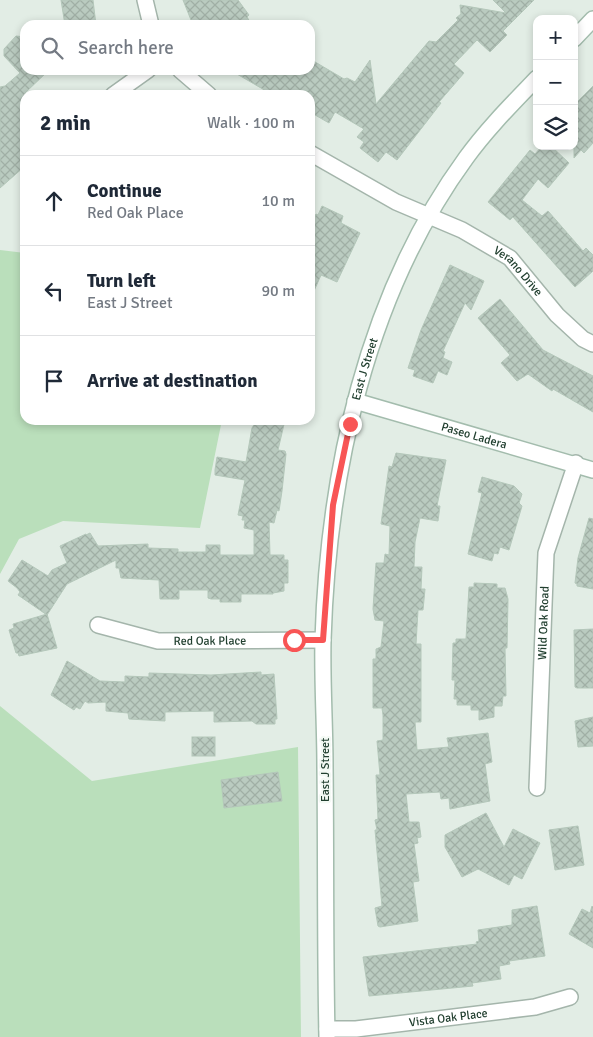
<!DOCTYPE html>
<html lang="en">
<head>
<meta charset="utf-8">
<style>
  body { margin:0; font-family:Signika,sans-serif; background:#f2f2f3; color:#1f2937 }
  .controls { position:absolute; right:15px; top:15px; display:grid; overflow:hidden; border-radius:10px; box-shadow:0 2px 8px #0003 }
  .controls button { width:45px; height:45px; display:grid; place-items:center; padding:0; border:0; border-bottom:1px solid #e0e1e3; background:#fff; color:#1f2937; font:25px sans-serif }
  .stop { position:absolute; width:15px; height:15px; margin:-11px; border:4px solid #f85555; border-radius:50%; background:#fff }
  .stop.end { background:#f85555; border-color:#fff; box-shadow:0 1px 5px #0008 }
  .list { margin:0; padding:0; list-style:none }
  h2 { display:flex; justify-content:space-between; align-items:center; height:65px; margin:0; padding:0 20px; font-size:21px }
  h2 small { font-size:16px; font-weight:400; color:#747a83 }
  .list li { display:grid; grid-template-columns:32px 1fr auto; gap:15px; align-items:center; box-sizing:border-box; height:90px; padding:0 20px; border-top:1px solid #e0e1e3 }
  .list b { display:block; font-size:19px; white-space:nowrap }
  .list p { margin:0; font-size:16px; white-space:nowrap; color:#747a83 }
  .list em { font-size:16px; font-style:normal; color:#747a83 }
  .icon { flex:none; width:28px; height:28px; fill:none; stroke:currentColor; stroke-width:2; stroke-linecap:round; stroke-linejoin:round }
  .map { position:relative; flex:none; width:593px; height:1037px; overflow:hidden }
  .search { position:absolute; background:#fff; box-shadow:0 2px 8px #0003; left:20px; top:20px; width:295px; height:55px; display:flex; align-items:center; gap:12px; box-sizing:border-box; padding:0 18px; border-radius:15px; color:#747a83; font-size:19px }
  .panel { position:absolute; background:#fff; box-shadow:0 2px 8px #0003; left:20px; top:90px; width:295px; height:335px; border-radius:15px }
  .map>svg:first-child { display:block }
  .grass { fill:#badfbb }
  .building { fill:url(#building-cross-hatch); stroke:#b4c7ba }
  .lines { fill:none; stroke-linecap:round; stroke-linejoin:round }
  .street-casing { stroke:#a4b5ab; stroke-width:18 }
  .secondary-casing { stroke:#a3bcad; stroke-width:18 }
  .street { stroke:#fff; stroke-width:15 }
  .secondary { stroke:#fff; stroke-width:15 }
  .route { stroke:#f85555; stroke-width:6 }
  .labels { text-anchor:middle; stroke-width:4.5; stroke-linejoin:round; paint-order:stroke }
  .street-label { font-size:12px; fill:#213f2f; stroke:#f3f9f4 }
</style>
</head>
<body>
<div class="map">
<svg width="593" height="1037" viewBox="0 0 593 1037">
  <defs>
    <pattern id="building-cross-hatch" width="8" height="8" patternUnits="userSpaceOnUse" patternTransform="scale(1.25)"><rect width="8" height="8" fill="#bacbc0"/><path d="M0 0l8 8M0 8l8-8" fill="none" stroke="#a0afa5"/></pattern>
  </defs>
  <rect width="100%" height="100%" fill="#e2ede5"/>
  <g class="grass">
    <path d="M 0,250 L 25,253 L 25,420 L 222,420 L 200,528 L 63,521 L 19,539 L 0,574 Z"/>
    <path d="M 0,706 L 92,781 L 298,747 L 301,1037 L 0,1037 Z"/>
  </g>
  <g class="building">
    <path d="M 61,0 L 93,0 L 96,25 L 65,25 Z"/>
    <path d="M 183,0 L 238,0 L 249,15 L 247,17 L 252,25 L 193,25 Z"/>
    <path d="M 493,0 L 534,0 L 503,31 L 507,35 L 490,52 L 477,40 L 454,64 L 464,73 L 439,102 L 441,103 L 397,160 L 386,152 L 378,162 L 360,148 L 364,142 L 357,137 L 364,129 L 335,112 L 329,123 L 310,112 L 310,95 L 273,95 L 230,70 L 310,70 L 310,59 L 344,79 L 347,78 L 355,82 L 370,60 L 376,104 L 429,41 L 436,42 L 458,20 L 456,18 L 461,14 L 460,5 L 506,13 Z"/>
    <path d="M 16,36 L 25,37 L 25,70 L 49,70 L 25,93 L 25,166 L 0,188 L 0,87 L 5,86 L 20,73 L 4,56 L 4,49 Z"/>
    <path d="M 593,86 L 593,143 L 584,153 L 581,150 L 574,158 L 574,105 Z"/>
    <path d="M 542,146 L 551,146 L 569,163 L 548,188 L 538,179 L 522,200 L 542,216 L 548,211 L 583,251 L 586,248 L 593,255 L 593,271 L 575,287 L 513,217 L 510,220 L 488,202 L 530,150 L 535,154 Z"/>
    <path d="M 322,206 L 343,216 L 341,223 L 360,233 L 337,282 L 321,275 L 310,300 L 310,220 L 314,219 L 316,214 L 318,215 Z"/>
    <path d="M 450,265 L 484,281 L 471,310 L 465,303 L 443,351 L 445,352 L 443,358 L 452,362 L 447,375 L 438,371 L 433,383 L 413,376 L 415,370 L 408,368 L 421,330 Z"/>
    <path d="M 500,299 L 543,350 L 593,376 L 593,412 L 553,389 L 552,391 L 528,374 L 517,381 L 501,363 L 510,355 L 478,318 Z"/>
    <path d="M 257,420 L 285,420 L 278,450 L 285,451 L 286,454 L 282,491 L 279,511 L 277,510 L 274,523 L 269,522 L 270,555 L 284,555 L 284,560 L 288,560 L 288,583 L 284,583 L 284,591 L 273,593 L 273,594 L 241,594 L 241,602 L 220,602 L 220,599 L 211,599 L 208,598 L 208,590 L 179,590 L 179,599 L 160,599 L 159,580 L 121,578 L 119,568 L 116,568 L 116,560 L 67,584 L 47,615 L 18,595 L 20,592 L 17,588 L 8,581 L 22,560 L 48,576 L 52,570 L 67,563 L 60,546 L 86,534 L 86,535 L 90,533 L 98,546 L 148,544 L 148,548 L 178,549 L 178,552 L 206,552 L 206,545 L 220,545 L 220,555 L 254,555 L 254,530 L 244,528 L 245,520 L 242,520 L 243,516 L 238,515 L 245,480 L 215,475 L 215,470 L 217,457 L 246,462 L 252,428 Z"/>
    <path d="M 396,453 L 446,460 L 437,506 L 440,506 L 438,521 L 420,518 L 415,542 L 414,567 L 422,567 L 421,589 L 425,589 L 423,610 L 418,610 L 416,644 L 421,644 L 421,722 L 415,722 L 417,750 L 449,747 L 447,738 L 488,733 L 492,762 L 485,764 L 490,801 L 450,809 L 449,798 L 441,799 L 440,792 L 406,794 L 409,822 L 419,822 L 421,837 L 417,838 L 418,843 L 414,844 L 419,881 L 413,882 L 418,921 L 380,927 L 378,926 L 375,908 L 382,906 L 375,830 L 377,830 L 375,820 L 378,819 L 376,775 L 380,775 L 377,741 L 383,740 L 383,715 L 382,708 L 373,708 L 373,659 L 376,659 L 376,649 L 381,647 L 384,621 L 375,620 L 373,609 L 376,563 L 384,563 L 385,554 L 389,555 L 390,526 L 381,524 L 389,466 L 392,467 Z"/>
    <path d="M 482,477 L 514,486 L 522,494 L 519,503 L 522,506 L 509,550 L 500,547 L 498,554 L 494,553 L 492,561 L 468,554 L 482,493 L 478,492 Z"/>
    <path d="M 589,518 L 593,519 L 593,589 L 577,586 L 577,584 L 575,583 L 578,558 Z"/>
    <path d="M 474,583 L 497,584 L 497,588 L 505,588 L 508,599 L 507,648 L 505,648 L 506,696 L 503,696 L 502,706 L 494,706 L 494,717 L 479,720 L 479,710 L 471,710 L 471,705 L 457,705 L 457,699 L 454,699 L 455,680 L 452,680 L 453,643 L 456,643 L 456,639 L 466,639 L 469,587 L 474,587 Z"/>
    <path d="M 47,614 L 57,648 L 19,656 L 18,653 L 16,653 L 9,630 L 14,628 L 13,624 Z"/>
    <path d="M 593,629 L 593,688 L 577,688 L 575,687 L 574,630 Z"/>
    <path d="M 67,661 L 100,681 L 125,682 L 125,676 L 149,677 L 149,673 L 211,675 L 261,672 L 261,675 L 274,674 L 277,719 L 275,719 L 275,724 L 256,724 L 252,721 L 214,722 L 214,711 L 165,712 L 165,721 L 129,719 L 128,713 L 106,711 L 106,702 L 88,703 L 85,701 L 80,709 L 76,707 L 74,710 L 51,695 Z"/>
    <path d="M 593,717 L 593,746 L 578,747 L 575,721 Z"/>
    <rect x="192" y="737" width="23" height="19"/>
    <path d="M 278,772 L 282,801 L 224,808 L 221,780 Z"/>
    <path d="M 486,813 L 504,847 L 513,829 L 540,843 L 522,879 L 514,875 L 509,885 L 478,869 L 462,877 L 445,847 L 445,835 Z"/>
    <path d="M 578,826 L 584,865 L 555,870 L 549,830 Z"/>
    <path d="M 537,906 L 545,956 L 509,961 L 510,964 L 499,966 L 501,979 L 472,983 L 473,986 L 369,996 L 363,957 L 477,944 L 476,942 L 479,941 L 478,930 L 512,925 L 512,910 Z"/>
    <path d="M 592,906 L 593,907 L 593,948 L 569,934 L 582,909 L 590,913 Z"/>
  </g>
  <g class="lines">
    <defs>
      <g id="street">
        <path d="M 145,0 L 151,25"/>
        <path d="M 180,70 L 209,95"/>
        <path d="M 113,95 L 148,70"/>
        <path id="s1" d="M 310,153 L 396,202 L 462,230 L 510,258 L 557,315 L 583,339 L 593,344"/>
        <path id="s2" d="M 98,625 L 158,641 L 323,640"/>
        <path id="s3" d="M 537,788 L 546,553 L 576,463"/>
        <path id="s4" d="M 327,1029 L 356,1029 L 535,1007 L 570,997"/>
      </g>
      <g id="secondary">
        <path d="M 574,39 L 593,19"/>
        <path id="s5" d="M 355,401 L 593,470"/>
        <path id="s6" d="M 327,1037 C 325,947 326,857 325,767 C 325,725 322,682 323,640 C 328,473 366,295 466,158 C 487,129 512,104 537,78"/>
      </g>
    </defs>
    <use href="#street" class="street-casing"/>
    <use href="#secondary" class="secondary-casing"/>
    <use href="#street" class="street"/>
    <use href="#secondary" class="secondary"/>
  </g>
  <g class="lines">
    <path class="route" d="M 294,640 L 323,640 L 333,505 L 350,424"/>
  </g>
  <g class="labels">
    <g class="street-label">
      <text dy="4" stroke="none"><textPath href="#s1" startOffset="241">Verano Drive</textPath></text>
      <text dy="4" stroke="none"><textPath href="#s6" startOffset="672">East J Street</textPath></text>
      <text dy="4" stroke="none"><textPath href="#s5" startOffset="124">Paseo Ladera</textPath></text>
      <text dy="4" stroke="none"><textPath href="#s3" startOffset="165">Wild Oak Road</textPath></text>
      <text dy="4" stroke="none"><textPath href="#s2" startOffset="114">Red Oak Place</textPath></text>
      <text transform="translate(325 770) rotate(-90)" y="4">East J Street</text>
      <text dy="4" stroke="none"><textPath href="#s4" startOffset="122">Vista Oak Place</textPath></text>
    </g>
  </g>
</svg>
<div class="controls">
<button>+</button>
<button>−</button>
<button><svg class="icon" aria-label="layers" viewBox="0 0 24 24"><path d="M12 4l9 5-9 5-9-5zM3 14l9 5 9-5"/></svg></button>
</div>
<div class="stop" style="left:294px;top:640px"></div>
<div class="stop end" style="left:350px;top:424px"></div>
<div class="search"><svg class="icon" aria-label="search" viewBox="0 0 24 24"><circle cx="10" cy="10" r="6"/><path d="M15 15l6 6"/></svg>Search here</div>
<section class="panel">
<h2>2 min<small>Walk · 100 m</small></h2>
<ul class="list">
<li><svg class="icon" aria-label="ahead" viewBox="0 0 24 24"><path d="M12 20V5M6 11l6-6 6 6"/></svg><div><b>Continue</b><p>Red Oak Place</p></div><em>10 m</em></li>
<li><svg class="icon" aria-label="left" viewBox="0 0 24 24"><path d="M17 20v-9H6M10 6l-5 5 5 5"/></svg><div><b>Turn left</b><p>East J Street</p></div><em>90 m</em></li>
<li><svg class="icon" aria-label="arrive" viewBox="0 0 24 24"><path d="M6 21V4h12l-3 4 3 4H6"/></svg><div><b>Arrive at destination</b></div></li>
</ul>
</section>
</div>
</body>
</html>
